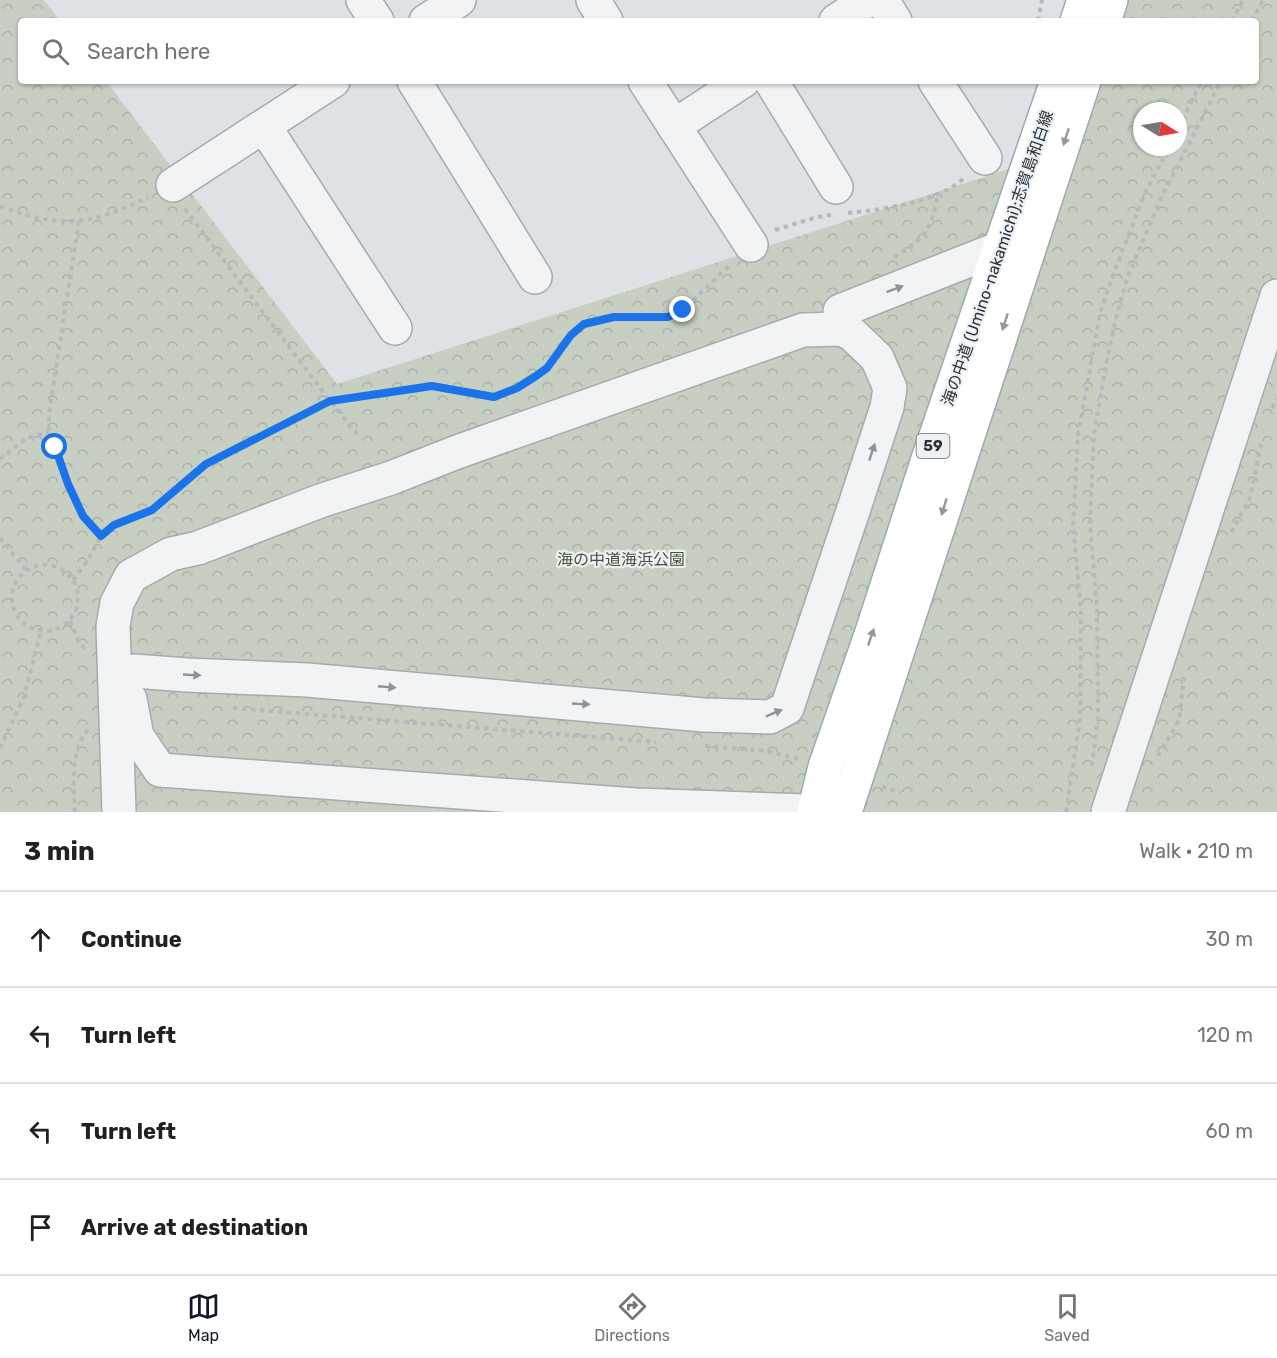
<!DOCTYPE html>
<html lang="en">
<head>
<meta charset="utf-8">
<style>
  body { margin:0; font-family:Rubik,"Noto Sans JP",sans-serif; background:#f2f2f2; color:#202124 }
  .compass { position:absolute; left:1133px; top:102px; width:54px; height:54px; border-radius:50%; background:#fff; box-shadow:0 2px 4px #0004; rotate:101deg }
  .stop { position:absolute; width:18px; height:18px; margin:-14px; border:4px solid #1a73e8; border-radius:50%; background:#fff }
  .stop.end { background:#1a73e8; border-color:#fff; box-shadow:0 2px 6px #0008 }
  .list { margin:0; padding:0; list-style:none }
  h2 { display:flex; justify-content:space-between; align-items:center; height:78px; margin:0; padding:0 24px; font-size:26px }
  h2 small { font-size:20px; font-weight:400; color:#757577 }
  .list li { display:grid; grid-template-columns:39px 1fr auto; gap:18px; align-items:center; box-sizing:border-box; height:96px; padding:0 24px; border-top:2px solid #e0e0e0 }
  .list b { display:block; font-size:22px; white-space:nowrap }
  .list em { font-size:20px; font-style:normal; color:#757577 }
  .icon { flex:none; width:33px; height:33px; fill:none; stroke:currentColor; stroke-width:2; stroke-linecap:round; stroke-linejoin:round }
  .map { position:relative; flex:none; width:1277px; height:812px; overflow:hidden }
  .search { position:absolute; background:#fff; box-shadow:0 2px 4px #0004; left:18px; right:18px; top:18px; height:66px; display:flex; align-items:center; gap:15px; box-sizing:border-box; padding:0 21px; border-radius:6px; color:#757577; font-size:22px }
  .sheet { height:462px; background:#fff }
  nav { display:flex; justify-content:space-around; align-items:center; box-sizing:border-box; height:84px; border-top:2px solid #e0e0e0; background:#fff; font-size:16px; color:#757577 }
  nav a { display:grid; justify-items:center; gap:3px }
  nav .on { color:#111827 }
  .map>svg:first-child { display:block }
  .park { fill:url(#park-crowns); fill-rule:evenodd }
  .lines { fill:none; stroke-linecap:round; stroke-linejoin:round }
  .minor-casing { stroke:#a4aaaf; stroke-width:36 }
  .major-casing { stroke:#9fa8b0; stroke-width:36 }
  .path { stroke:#b5b9bd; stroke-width:4; stroke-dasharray:4.5 4.5; stroke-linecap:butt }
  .minor { stroke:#f1f3f5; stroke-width:33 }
  .major { stroke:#fff; stroke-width:33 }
  .oneway { fill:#94989d }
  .oneway2 { fill:#8d9298 }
  .route { stroke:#1a73e8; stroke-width:8 }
  .labels { text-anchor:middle; stroke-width:4.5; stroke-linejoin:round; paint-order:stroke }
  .shield { fill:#eef1f4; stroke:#646b72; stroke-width:1.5 }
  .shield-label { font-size:15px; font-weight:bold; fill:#29323b }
  .street-label { font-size:16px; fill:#29323b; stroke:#eef1f4 }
  .park-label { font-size:16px; fill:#415538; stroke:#eef1f4 }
</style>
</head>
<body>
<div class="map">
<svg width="1277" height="812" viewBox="0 0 1277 812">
  <defs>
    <pattern id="park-crowns" width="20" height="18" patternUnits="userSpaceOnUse" patternTransform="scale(1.5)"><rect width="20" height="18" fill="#c6cfc1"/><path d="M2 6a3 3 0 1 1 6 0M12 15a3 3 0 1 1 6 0" fill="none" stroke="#aab2a7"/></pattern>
  </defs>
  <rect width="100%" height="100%" fill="#dee2e6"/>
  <g class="park">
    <path d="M 0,0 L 44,0 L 60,21 L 21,21 L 21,81 L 106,81 L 337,384 L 1015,167 L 803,812 L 0,812 Z"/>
    <path d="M 1121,0 L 1277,0 L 1277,812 L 848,812 L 1093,81 L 1256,81 L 1256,21 L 1113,21 ZM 1142,111 L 1178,111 L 1178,147 L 1142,147 Z"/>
  </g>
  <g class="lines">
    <defs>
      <g id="minor">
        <path d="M 363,0 L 377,21"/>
        <path d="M 593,0 L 606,21"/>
        <path d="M 882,0 L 895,21"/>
        <path d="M 426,21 L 459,0"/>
        <path d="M 836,21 L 868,0"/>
        <path d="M 414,81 L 535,277"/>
        <path d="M 645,81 L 751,245"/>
        <path d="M 771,81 L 836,187"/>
        <path d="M 935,81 L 985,158"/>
        <path d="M 264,126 L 395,328"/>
        <path d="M 674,126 L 743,81"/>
        <path d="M 173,185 L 333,81"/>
        <path d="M 840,311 L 1000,248"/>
        <path d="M 130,699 L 137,736 L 160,770 L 636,805 L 807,811 L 828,799 L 833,791"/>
        <path d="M 119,812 L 113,626 L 117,603 L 131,576 L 171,554 L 198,548 L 320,501 L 391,478 L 457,452 L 803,330 L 841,329 L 852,334 L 877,358 L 890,388 L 887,407 L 854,508 L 787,708 L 770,717 L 704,715 L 307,680 L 187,675 L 134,671"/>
        <path d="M 1108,812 L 1277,296"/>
      </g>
      <g id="major">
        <path d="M 1077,21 L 1084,0"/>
        <path d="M 1104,21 L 1111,0"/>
        <path d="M 814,812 L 825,767 L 872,632 L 928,459 L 1057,81"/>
        <path d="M 845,812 L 1084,81"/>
      </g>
    </defs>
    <use href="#minor" class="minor-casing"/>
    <use href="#major" class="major-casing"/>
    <g class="path">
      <path d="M 1038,21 L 1042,0"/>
      <path d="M 1232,21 L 1243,0"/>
      <path d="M 1252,21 L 1263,0"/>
      <path d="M 1178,128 L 1202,81"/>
      <path d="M 0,206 C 61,229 90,226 148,197"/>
      <path d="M 185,209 L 330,401 L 358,435"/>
      <path d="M 848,213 C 884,209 938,203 965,177"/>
      <path d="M 79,221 L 49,413 L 49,432 L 68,484 L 83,516 L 101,536"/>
      <path d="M 775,230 L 817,217 L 831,215"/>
      <path d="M 894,257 C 925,239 932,229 938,193"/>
      <path d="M 1272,408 L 1277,399"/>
      <path d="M 0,459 L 27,438 L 49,432"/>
      <path d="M 1231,532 L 1250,498 L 1261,444"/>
      <path d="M 0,538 L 27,571"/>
      <circle cx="45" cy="598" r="33"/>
      <path d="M 73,580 L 88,560 L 101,536 L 114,525 L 152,510 L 206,463 L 330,401 L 432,386 L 494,397 L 517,388 L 536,376 L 547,368 L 571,335 L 584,324 L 614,317 L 668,317 L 683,310 L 731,264"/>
      <path d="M 70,621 L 79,642 L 85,649"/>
      <path d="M 233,708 L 656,742"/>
      <path d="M 705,746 L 767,751 L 798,759"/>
      <path d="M 0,748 L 24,697 L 41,631"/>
      <path d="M 1158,756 L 1179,720 L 1184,677"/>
      <path d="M 1092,766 L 1098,717 L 1097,610 L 1090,522 L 1094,434 L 1108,355 L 1117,314 L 1128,276 L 1161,198 L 1221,81"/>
      <path d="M 882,787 L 901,793"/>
      <path d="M 75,812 C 74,783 69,752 89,728"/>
      <path d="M 1066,812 L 1080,719 L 1081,613 L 1073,524 L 1078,435 L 1100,313 L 1113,275 L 1146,191 L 1169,147"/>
    </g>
    <use href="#minor" class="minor"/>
    <use href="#major" class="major"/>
  </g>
  <defs><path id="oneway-solid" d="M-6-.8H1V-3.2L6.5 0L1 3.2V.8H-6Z" transform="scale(1.5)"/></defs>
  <g class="oneway">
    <use href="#oneway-solid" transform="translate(1066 137) rotate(108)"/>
    <use href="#oneway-solid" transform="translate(1005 322) rotate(108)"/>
    <use href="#oneway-solid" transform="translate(944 507) rotate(107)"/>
    <use href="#oneway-solid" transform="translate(871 637) rotate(-71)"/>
  </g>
  <g class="oneway2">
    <use href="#oneway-solid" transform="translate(895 289) rotate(-21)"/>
    <use href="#oneway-solid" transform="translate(872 452) rotate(-72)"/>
    <use href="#oneway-solid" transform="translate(192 675) rotate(3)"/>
    <use href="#oneway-solid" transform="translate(387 687) rotate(5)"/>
    <use href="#oneway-solid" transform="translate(581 704) rotate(3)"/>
    <use href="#oneway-solid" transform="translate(774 713) rotate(-23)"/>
  </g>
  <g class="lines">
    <path class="route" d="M 55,447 L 68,484 L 83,516 L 101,536 L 114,525 L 152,510 L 206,464 L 330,401 L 432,386 L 494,397 L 517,388 L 536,376 L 547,368 L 571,335 L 584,324 L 614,317 L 668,317 L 683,310"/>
  </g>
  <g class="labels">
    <rect class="shield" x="916.5" y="434" width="33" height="24" rx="4.5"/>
    <g class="shield-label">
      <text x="933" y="451">59</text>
    </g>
    <g class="street-label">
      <text transform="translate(997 258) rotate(-71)" y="6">海の中道 (Umino-nakamichi);志賀島和白線</text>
    </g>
    <g class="park-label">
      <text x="621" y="565">海の中道海浜公園</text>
    </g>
  </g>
</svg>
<svg class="compass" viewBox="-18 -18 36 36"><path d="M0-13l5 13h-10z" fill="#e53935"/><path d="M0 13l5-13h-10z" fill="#757577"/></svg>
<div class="stop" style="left:55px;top:447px"></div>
<div class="stop end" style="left:683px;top:310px"></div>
<div class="search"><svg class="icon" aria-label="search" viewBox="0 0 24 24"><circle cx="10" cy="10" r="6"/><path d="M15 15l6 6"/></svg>Search here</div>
</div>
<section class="sheet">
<h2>3 min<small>Walk · 210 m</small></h2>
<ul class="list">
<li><svg class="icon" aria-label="ahead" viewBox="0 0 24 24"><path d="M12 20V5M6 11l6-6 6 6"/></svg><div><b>Continue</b></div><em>30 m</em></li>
<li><svg class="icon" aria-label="left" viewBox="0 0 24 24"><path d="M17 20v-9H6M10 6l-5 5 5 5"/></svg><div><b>Turn left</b></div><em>120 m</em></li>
<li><svg class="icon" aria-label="left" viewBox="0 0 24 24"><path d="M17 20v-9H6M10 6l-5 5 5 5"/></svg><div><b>Turn left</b></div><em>60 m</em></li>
<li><svg class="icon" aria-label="arrive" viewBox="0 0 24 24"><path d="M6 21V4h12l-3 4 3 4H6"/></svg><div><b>Arrive at destination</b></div></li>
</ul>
</section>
<nav>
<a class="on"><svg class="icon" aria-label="map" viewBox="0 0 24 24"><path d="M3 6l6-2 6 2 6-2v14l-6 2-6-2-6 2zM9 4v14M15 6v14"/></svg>Map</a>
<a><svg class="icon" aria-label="directions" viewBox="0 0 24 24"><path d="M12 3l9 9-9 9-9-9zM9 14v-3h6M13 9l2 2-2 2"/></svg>Directions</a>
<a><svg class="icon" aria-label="saved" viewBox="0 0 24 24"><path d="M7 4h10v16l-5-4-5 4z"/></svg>Saved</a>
</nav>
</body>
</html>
